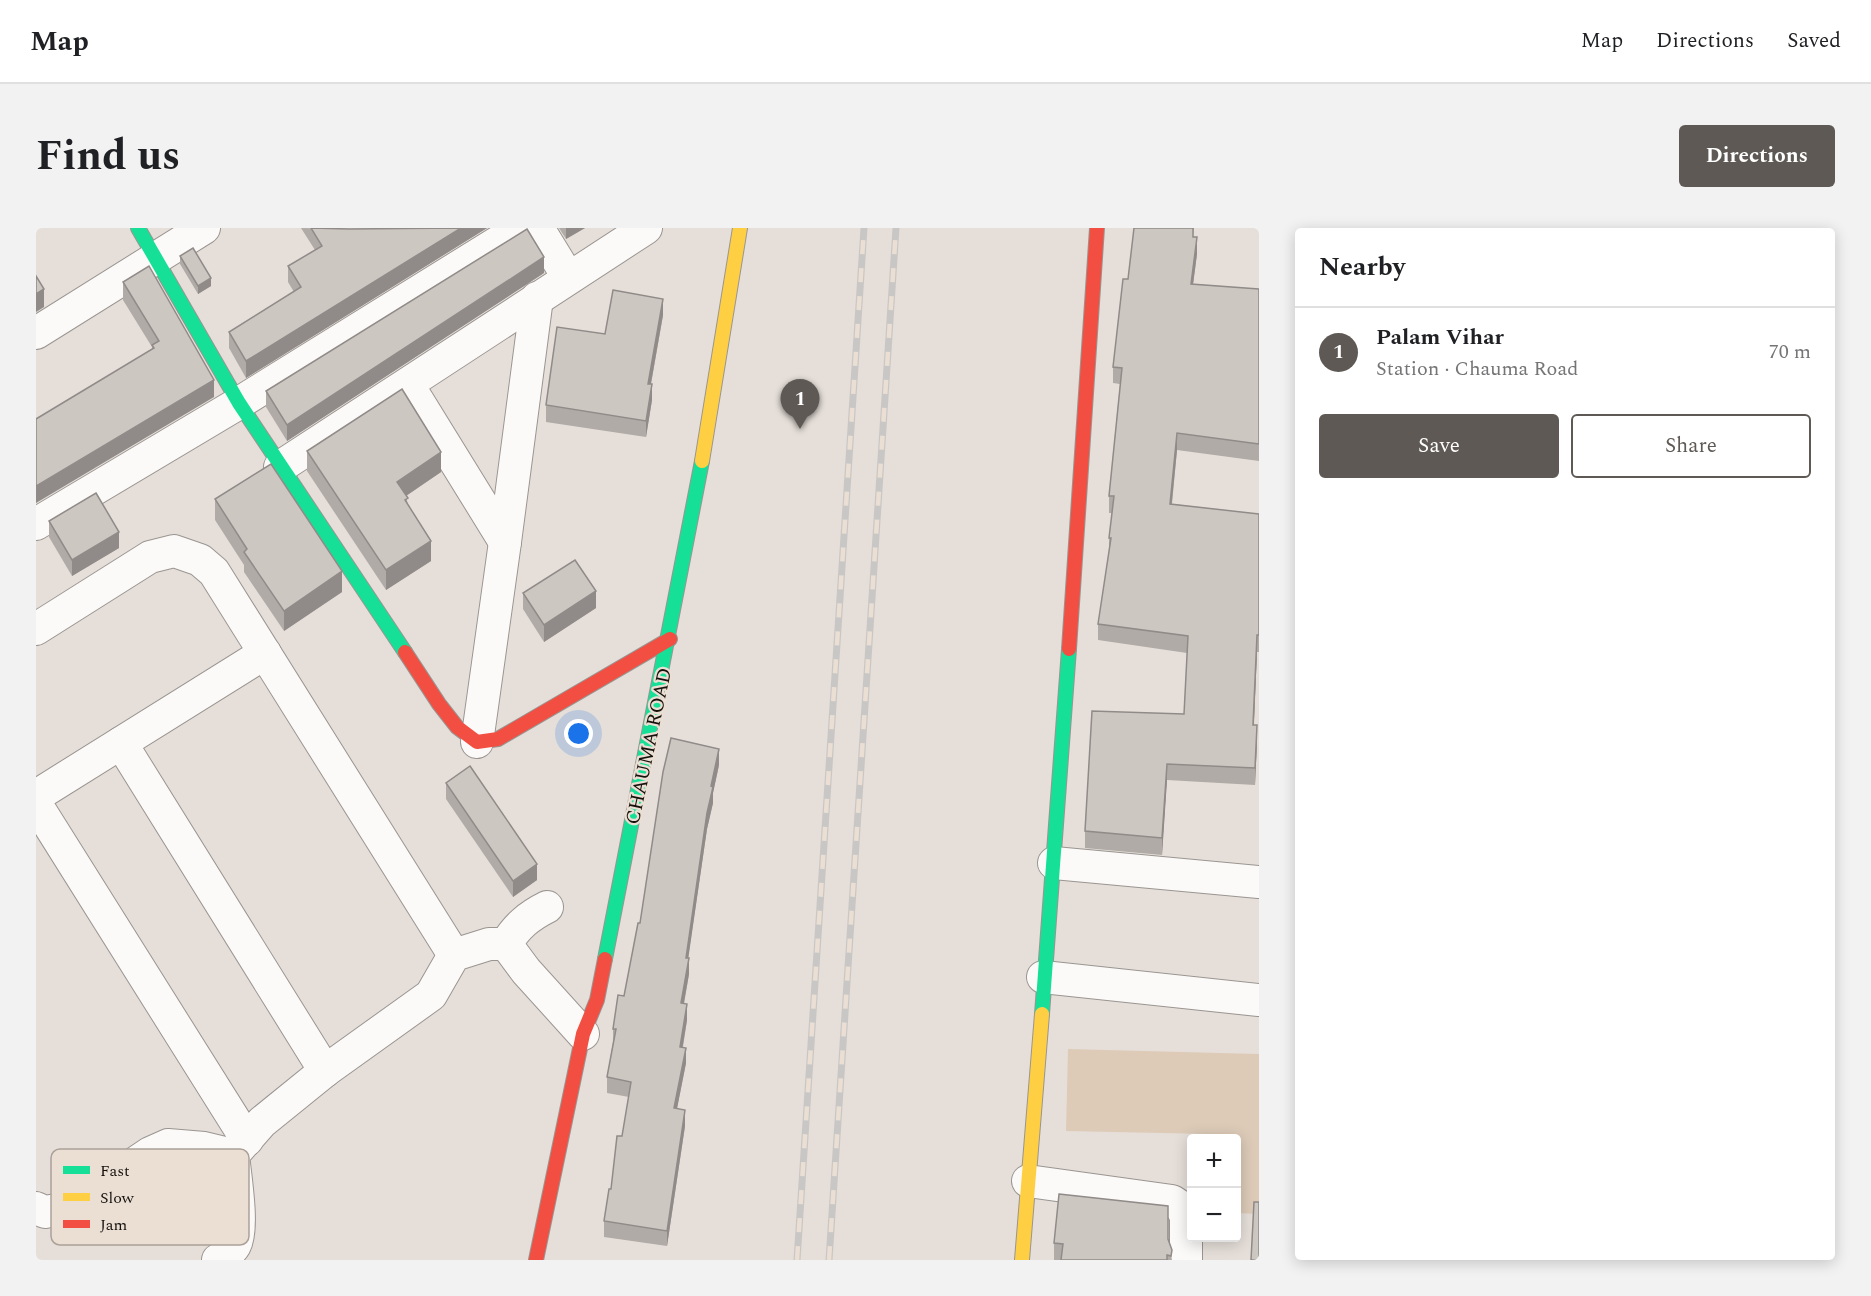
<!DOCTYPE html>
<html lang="en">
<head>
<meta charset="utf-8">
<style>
  body { margin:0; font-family:Spectral,serif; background:#f2f2f2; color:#202124 }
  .controls { position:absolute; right:18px; bottom:18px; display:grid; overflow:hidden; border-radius:6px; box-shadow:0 3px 15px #0003 }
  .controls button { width:54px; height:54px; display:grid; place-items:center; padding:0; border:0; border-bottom:2px solid #e0e0e0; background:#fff; color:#202124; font:30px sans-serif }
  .you { position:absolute; left:543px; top:506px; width:21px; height:21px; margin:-15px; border:4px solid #fff; border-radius:50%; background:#1a73e8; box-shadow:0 0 0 9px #1a73e833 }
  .badge { display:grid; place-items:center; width:39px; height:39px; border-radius:50%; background:#5e5954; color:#fff; font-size:20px; font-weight:700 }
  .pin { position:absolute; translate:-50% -50px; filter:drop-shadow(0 2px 3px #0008) }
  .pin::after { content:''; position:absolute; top:32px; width:21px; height:18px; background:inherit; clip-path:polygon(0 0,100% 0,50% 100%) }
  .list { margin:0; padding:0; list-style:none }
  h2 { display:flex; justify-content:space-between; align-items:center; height:78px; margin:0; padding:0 24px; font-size:26px }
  h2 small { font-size:20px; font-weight:400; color:#757577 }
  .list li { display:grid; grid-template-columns:39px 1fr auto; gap:18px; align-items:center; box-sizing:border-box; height:90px; padding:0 24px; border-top:2px solid #e0e0e0 }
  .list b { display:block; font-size:22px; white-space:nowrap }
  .list p { margin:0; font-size:20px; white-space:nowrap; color:#757577 }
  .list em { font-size:20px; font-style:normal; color:#757577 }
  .actions { display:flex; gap:12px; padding:18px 24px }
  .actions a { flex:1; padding:14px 0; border:2px solid #5e5954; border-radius:6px; text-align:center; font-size:21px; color:#5e5954 }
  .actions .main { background:#5e5954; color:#fff }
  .map { position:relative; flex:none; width:1223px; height:1032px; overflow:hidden; border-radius:6px }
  header { display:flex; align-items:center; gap:36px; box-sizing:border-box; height:84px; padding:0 30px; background:#fff; border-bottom:2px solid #e0e0e0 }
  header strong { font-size:28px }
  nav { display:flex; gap:33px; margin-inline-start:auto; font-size:21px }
  .intro { display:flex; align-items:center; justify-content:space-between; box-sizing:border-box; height:144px; padding:0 36px }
  h1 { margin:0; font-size:42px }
  .button { padding:15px 27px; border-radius:6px; background:#5e5954; color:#fff; font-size:21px; font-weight:700 }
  main { display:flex; gap:36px; padding:0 36px }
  aside { flex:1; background:#fff; border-radius:6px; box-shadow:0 3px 15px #0003 }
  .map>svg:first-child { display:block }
  .green { fill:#ddcbb8 }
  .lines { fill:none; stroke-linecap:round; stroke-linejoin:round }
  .street-casing { stroke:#9a9591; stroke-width:34 }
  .fast-casing { stroke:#9a9591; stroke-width:16 }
  .slow-casing { stroke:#9a9591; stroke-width:16 }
  .jam-casing { stroke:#9a9591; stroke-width:16 }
  .street { stroke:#fbfaf9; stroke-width:32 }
  .fast { stroke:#16e098; stroke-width:14 }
  .slow { stroke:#ffcf43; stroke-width:14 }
  .jam { stroke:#f24e42; stroke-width:14 }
  .rail-casing { stroke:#c9c7c5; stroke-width:7 }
  .rail { stroke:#ebdfd4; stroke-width:4.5; stroke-dasharray:14; stroke-linecap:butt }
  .wall { fill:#b0aba7 }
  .shaded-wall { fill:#908b88 }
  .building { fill:#cdc7c2; stroke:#908b88; stroke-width:1.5 }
  .labels { text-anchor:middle; stroke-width:4.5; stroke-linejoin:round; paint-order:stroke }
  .street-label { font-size:20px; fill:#15110d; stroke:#ebdfd4 }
  .key { fill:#ebdfd4; stroke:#aba198; stroke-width:1.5 }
  .key-label { font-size:16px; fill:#15110d }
</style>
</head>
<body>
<header>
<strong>Map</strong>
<nav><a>Map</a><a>Directions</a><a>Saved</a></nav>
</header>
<div class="intro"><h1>Find us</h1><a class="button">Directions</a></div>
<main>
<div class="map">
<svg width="1223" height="1032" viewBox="0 0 1223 1032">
  <rect width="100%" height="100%" fill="#e6dfd9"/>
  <path class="green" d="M 1032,821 L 1223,826 L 1223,986 L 1201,985 L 1200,910 L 1172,910 L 1172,906 L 1030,903 Z"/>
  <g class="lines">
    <defs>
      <g id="street">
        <path d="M 502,0 L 532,49"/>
        <path d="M 0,105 L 168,0"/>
        <path d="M 372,157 L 469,314"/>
        <path d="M 244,239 L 610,0"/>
        <path d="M 0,296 L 203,175 L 485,0"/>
        <path d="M 0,401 L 114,329 L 138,323 L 164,332 L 178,344 L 418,727"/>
        <path d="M 441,514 L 469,314 L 501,70"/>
        <path d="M 85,515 L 289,843"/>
        <path d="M 0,568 L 229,425"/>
        <path d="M 0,576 L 211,912"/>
        <path d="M 1018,635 L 1223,654"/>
        <path d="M 470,716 L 490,743 L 547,806"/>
        <path d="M 470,716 C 481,698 493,688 511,679"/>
        <path d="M 1007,749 L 1223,772"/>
        <path d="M 992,953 L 1136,973 L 1145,979 L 1150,988 L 1150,1032"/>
        <path d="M 0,980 L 9,984 L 32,980 L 114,925 L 132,917 L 168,920 L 197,927"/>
        <path d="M 182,1032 C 189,1028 195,1024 199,1017 C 208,1001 199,947 197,927 L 226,894 L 289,843 L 395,767 L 418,727 L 453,716 L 470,716"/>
      </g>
      <g id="fast">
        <path d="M 102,0 L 203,175 L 369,424"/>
        <path d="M 569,731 L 666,233"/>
        <path d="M 1006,786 L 1033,421"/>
      </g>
      <g id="slow">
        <path d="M 666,233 L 704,0"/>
        <path d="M 986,1032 L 1006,786"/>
      </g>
      <g id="jam">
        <path d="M 1033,421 L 1061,0"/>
        <path d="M 369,424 L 403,476 L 421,499 L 441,514 L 462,511 L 634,411"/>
        <path d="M 500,1032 L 547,806 L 561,772 L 569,731"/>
      </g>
    </defs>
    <use href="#street" class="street-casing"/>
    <use href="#fast" class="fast-casing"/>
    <use href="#slow" class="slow-casing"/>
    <use href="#jam" class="jam-casing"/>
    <use href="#street" class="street"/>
    <use href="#fast" class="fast"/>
    <use href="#slow" class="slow"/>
    <use href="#jam" class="jam"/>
    <defs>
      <g id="rail">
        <path d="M 761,1032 L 828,0"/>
        <path d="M 793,1032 L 860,0"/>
      </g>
    </defs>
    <use href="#rail" class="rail-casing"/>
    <use href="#rail" class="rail"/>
  </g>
  <g class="wall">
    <path d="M 265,0 L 313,1 L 451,0 L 210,150 L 193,120 L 193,104 L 258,64 L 252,54 L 252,38 L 279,22 Z"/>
    <path d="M 523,0 L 549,0 L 530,11 Z"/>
    <path d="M 1098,0 L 1158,0 L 1157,9 L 1161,26 L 1157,56 L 1223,61 L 1223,233 L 1141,222 L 1136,276 L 1223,286 L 1223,424 L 1221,424 L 1218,497 L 1221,514 L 1219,557 L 1131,552 L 1126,627 L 1049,620 L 1049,603 L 1148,486 L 1151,425 L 1062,412 L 1062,396 L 1073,327 L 1073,310 L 1076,285 L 1073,285 L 1073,268 L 1084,156 L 1077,155 L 1077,139 L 1092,51 Z"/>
    <path d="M 144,28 L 175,58 L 162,66 L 144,36 Z"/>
    <path d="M 508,45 L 251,213 L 230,179 L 230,163 Z"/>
    <path d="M 87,54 L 178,169 L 116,121 L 116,119 L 87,72 Z"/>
    <path d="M 627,87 L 615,156 L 616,172 L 610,209 L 510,194 L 510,177 L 569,106 Z"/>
    <path d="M 271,223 L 405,244 L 370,268 L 372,277 L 395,333 L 350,362 L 271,243 Z"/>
    <path d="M 179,271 L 306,364 L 248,403 L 208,344 L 208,337 L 179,292 Z"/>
    <path d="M 13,293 L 83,320 L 36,348 L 13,309 Z"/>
    <path d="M 487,365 L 560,380 L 508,414 L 487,381 Z"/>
    <path d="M 683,537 L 677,565 L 677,575 L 671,601 L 652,730 L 653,746 L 648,776 L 651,792 L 647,819 L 650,835 L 641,880 L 649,898 L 631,1018 L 568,1009 L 568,993 L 586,908 L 593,869 L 571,865 L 571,849 L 577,814 L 577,801 L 588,768 L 604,695 Z"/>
    <path d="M 410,555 L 501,652 L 477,669 L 410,571 Z"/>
    <path d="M 1132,1011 L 1136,1032 L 1018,1032 L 1018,1015 Z"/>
  </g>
  <g class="shaded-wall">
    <path d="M 425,0 L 451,0 L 210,150 L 210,133 Z"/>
    <path d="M 530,0 L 549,0 L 530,11 Z"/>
    <path d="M 1161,9 L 1161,26 L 1155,72 L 1155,56 Z"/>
    <path d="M 508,29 L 508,45 L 251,213 L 251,197 Z"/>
    <path d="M 175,50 L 175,58 L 162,66 L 162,58 Z"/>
    <path d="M 8,61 L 8,79 L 0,84 L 0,66 Z"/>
    <path d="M 627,71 L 627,87 L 612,172 L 612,156 Z"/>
    <path d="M 178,152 L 178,169 L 0,275 L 0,258 Z"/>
    <path d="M 616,156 L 616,172 L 610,209 L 610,193 Z"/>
    <path d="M 1141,205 L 1141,222 L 1134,292 L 1134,276 Z"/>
    <path d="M 405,224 L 405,244 L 361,274 L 361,254 Z"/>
    <path d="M 83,304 L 83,320 L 36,348 L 36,332 Z"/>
    <path d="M 395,313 L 395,333 L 350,362 L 350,342 Z"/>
    <path d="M 306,343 L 306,364 L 248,403 L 248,383 Z"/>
    <path d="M 560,363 L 560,380 L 508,414 L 508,397 Z"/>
    <path d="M 1221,407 L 1221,424 L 1217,514 L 1217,497 Z"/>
    <path d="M 1221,497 L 1221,514 L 1219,557 L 1219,540 Z"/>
    <path d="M 683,521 L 683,537 L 677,565 L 677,575 L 671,601 L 650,746 L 650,730 L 671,585 L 675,558 Z"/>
    <path d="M 1131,536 L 1131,552 L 1126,627 L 1126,610 Z"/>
    <path d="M 501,636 L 501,652 L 477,669 L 477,653 Z"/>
    <path d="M 653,730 L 653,746 L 645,791 L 645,775 Z"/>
    <path d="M 651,776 L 651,792 L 644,834 L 644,819 Z"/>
    <path d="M 650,820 L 650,835 L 638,896 L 638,880 Z"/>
    <path d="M 649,882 L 649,898 L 631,1018 L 631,1003 Z"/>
  </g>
  <g class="building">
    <path d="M 275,0 L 313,1 L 425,0 L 210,133 L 193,104 L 265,59 L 252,38 L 286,18 Z"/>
    <path d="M 1098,0 L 1157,0 L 1157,9 L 1161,9 L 1155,56 L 1223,61 L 1223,216 L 1141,205 L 1134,276 L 1223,286 L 1223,407 L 1221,407 L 1217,497 L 1221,497 L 1219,540 L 1131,536 L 1126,610 L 1049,603 L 1056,483 L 1148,486 L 1152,408 L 1062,396 L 1075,310 L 1073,310 L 1078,268 L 1073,268 L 1086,140 L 1077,139 L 1087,51 L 1092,51 Z"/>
    <path d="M 491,1 L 508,29 L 251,197 L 230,163 Z"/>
    <path d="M 157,20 L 175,50 L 162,58 L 144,28 Z"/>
    <path d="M 113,38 L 178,152 L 0,258 L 0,191 L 118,120 L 116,117 L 123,113 L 87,54 Z"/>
    <path d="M 0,48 L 8,61 L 0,66 Z"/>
    <path d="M 577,62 L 627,71 L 612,156 L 616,156 L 610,193 L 510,177 L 521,99 L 569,106 Z"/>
    <path d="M 366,161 L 405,224 L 361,254 L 372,270 L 369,272 L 395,313 L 350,342 L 271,223 Z"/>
    <path d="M 235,236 L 306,343 L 248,383 L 208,324 L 211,321 L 179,271 Z"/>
    <path d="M 60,265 L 83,304 L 36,332 L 13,293 Z"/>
    <path d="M 539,332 L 560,363 L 508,397 L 487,365 Z"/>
    <path d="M 635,510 L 683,521 L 675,558 L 677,559 L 671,585 L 650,730 L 653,730 L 645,775 L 651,776 L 644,819 L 650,820 L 638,880 L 649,882 L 631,1003 L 568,993 L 573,961 L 575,961 L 581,908 L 586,908 L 595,854 L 571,849 L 580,801 L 577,801 L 582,767 L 588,768 L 602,695 L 604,695 L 627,544 Z"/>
    <path d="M 434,538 L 501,636 L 477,653 L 410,555 Z"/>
    <path d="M 1023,966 L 1132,978 L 1132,1011 L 1136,1022 L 1135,1028 L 1131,1027 L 1131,1032 L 1025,1032 L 1027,1016 L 1018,1015 Z"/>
    <path d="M 1218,974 L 1223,974 L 1223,1032 L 1215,1032 Z"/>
  </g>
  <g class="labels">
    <g class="street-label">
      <text transform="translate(612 518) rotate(-78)" y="7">CHAUMA ROAD</text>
    </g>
  </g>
  <rect x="15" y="921" width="198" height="96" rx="9" class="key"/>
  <rect x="27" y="938" width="27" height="8" fill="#16e098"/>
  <rect x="27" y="965" width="27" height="8" fill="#ffcf43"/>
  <rect x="27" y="992" width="27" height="8" fill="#f24e42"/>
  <g class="key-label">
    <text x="64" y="948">Fast</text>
    <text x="64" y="975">Slow</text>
    <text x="64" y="1002">Jam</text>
  </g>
</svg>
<div class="controls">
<button>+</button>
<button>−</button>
</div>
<div class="you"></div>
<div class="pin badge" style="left:764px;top:201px">1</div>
</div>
<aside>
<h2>Nearby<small></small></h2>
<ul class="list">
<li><span class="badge">1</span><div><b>Palam Vihar</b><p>Station · Chauma Road</p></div><em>70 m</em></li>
</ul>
<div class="actions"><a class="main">Save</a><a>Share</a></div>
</aside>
</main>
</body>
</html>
